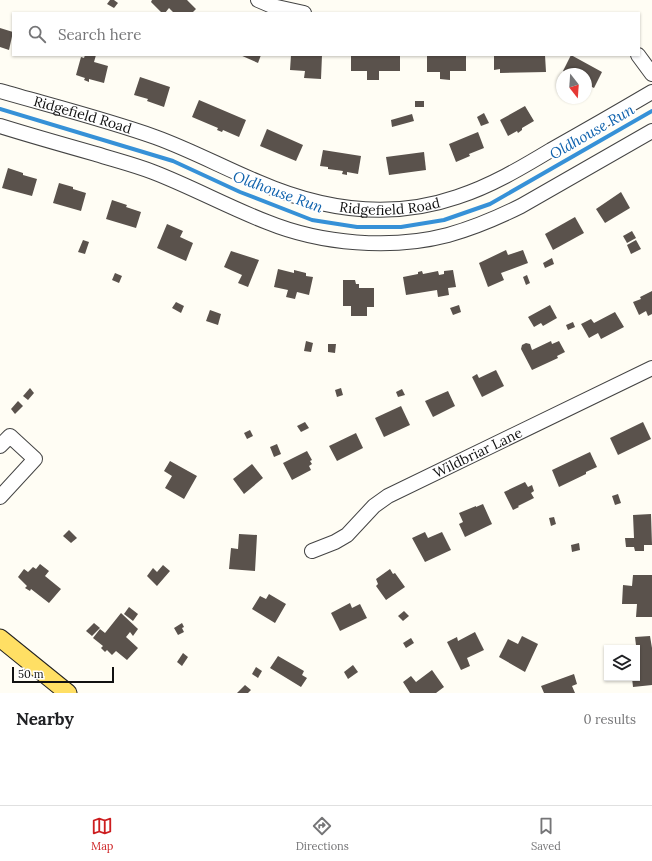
<!DOCTYPE html>
<html lang="en">
<head>
<meta charset="utf-8">
<style>
  body { margin:0; font-family:Lora,serif; background:#f6f6f6; color:#202124 }
  .controls { position:absolute; right:12px; bottom:12px; display:grid; overflow:hidden; border-radius:0px; box-shadow:0 1px 3px #0004 }
  .controls button { width:36px; height:36px; display:grid; place-items:center; padding:0; border:0; border-bottom:1px solid #e0e0e0; background:#fff; color:#202124; font:20px sans-serif }
  .compass { position:absolute; left:556px; top:68px; width:36px; height:36px; border-radius:50%; background:#fff; box-shadow:0 1px 3px #0004; rotate:163deg }
  .scale { position:absolute; left:12px; bottom:10px; width:102px; box-sizing:border-box; padding-left:4px; border:2px solid #111; border-top:0; font-size:11px; line-height:14px; white-space:nowrap; color:#111; -webkit-text-stroke:3px #fff; paint-order:stroke }
  .list { margin:0; padding:0; list-style:none }
  h2 { display:flex; justify-content:space-between; align-items:center; height:52px; margin:0; padding:0 16px; font-size:17px }
  h2 small { font-size:13px; font-weight:400; color:#757577 }
  .icon { flex:none; width:22px; height:22px; fill:none; stroke:currentColor; stroke-width:2; stroke-linecap:round; stroke-linejoin:round }
  .map { position:relative; flex:none; width:652px; height:693px; overflow:hidden }
  .search { position:absolute; background:#fff; box-shadow:0 1px 3px #0004; left:12px; right:12px; top:12px; height:44px; display:flex; align-items:center; gap:10px; box-sizing:border-box; padding:0 14px; border-radius:0px; color:#757577; font-size:15px }
  .sheet { height:112px; background:#fff }
  nav { display:flex; justify-content:space-around; align-items:center; box-sizing:border-box; height:56px; border-top:1px solid #e0e0e0; background:#fff; font-size:11px; color:#757577 }
  nav a { display:grid; justify-items:center; gap:2px }
  nav .on { color:#cc1d1f }
  .map>svg:first-child { display:block }
  .lines { fill:none; stroke-linecap:round; stroke-linejoin:round }
  .stream { stroke:#3691d7; stroke-width:4 }
  .building { fill:#5a524c }
  .minor-casing { stroke:#444; stroke-width:16 }
  .major-casing { stroke:#222; stroke-width:19 }
  .minor { stroke:#fff; stroke-width:14 }
  .major { stroke:#ffdf64; stroke-width:17 }
  .labels { text-anchor:middle; stroke-width:4; stroke-linejoin:round; paint-order:stroke }
  .street-label { font-size:14px; fill:#111; stroke:#fff }
  .water-label { font-size:15px; font-style:italic; fill:#0f62ad; stroke:#fff }
</style>
</head>
<body>
<div class="map">
<svg width="652" height="693" viewBox="0 0 652 693">
  <rect width="100%" height="100%" fill="#fffdf4"/>
  <g class="lines">
    <path class="stream" d="M 0,109 L 173,161 L 240,192 L 312,220 L 357,227 L 401,227 L 444,220 L 490,204 L 652,111"/>
  </g>
  <g class="building">
    <path d="M 110,0 L 114,0 L 118,3 L 114,8 L 107,4 Z"/>
    <path d="M 152,0 L 187,0 L 196,9 L 192,13 L 174,13 L 169,8 L 165,13 L 162,13 L 151,2 Z"/>
    <path d="M 0,28 L 13,32 L 9,50 L 0,47 Z"/>
    <path d="M 85,55 L 96,55 L 94,62 L 108,66 L 104,83 L 89,79 L 89,82 L 84,80 L 85,78 L 76,75 L 81,57 L 84,58 Z"/>
    <path d="M 240,55 L 261,55 L 258,63 Z"/>
    <path d="M 291,55 L 322,55 L 321,79 L 304,78 L 305,71 L 290,70 Z"/>
    <path d="M 351,55 L 400,55 L 400,71 L 379,71 L 379,80 L 367,80 L 367,71 L 351,71 Z"/>
    <path d="M 427,55 L 466,55 L 466,71 L 450,71 L 450,80 L 440,79 L 440,72 L 427,72 Z"/>
    <path d="M 494,55 L 545,55 L 546,72 L 500,73 L 500,69 L 494,70 Z"/>
    <path d="M 571,55 L 602,72 L 594,88 L 586,84 L 586,74 L 568,74 L 563,71 Z"/>
    <path d="M 140,77 L 170,87 L 164,107 L 147,101 L 148,99 L 134,95 Z"/>
    <path d="M 199,100 L 246,120 L 239,137 L 223,130 L 222,132 L 217,130 L 218,128 L 192,117 Z"/>
    <rect x="415" y="101" width="9" height="6"/>
    <path d="M 525,106 L 534,121 L 522,128 L 522,130 L 518,133 L 517,131 L 508,136 L 500,120 Z"/>
    <path d="M 484,113 L 489,123 L 481,126 L 477,117 Z"/>
    <path d="M 412,114 L 414,121 L 392,127 L 391,120 Z"/>
    <path d="M 267,129 L 303,145 L 296,161 L 260,146 Z"/>
    <path d="M 478,132 L 484,148 L 469,154 L 470,156 L 456,162 L 449,144 Z"/>
    <path d="M 323,150 L 361,156 L 358,174 L 347,172 L 347,175 L 342,174 L 343,171 L 328,169 L 328,167 L 320,166 Z"/>
    <path d="M 424,152 L 426,170 L 389,175 L 386,157 Z"/>
    <path d="M 8,168 L 23,173 L 23,175 L 37,179 L 32,196 L 2,188 Z"/>
    <path d="M 59,183 L 73,187 L 73,189 L 86,193 L 81,211 L 53,203 Z"/>
    <path d="M 621,192 L 630,208 L 605,223 L 596,209 Z"/>
    <path d="M 112,200 L 127,205 L 126,207 L 141,212 L 136,228 L 106,219 Z"/>
    <path d="M 575,217 L 584,233 L 553,250 L 545,234 Z"/>
    <path d="M 167,224 L 183,231 L 180,237 L 193,243 L 186,261 L 157,248 Z"/>
    <path d="M 632,231 L 636,238 L 627,243 L 623,236 Z"/>
    <path d="M 83,240 L 89,242 L 85,254 L 78,252 Z"/>
    <path d="M 636,240 L 641,249 L 631,254 L 627,245 Z"/>
    <path d="M 506,250 L 508,255 L 523,250 L 528,263 L 501,273 L 504,280 L 488,287 L 479,263 Z"/>
    <path d="M 231,251 L 259,260 L 248,287 L 238,283 L 242,275 L 224,267 Z"/>
    <path d="M 552,258 L 554,264 L 545,268 L 543,263 Z"/>
    <path d="M 278,269 L 294,273 L 294,270 L 306,273 L 306,276 L 313,277 L 309,295 L 297,292 L 295,299 L 286,297 L 288,290 L 274,287 Z"/>
    <path d="M 453,270 L 456,287 L 448,288 L 449,295 L 438,297 L 437,290 L 406,295 L 403,277 L 418,274 L 418,272 L 422,271 L 423,274 L 438,271 L 439,275 L 444,274 L 444,271 Z"/>
    <path d="M 115,273 L 122,276 L 119,283 L 112,280 Z"/>
    <path d="M 527,275 L 530,283 L 526,285 L 523,277 Z"/>
    <path d="M 343,280 L 355,280 L 356,284 L 359,284 L 359,288 L 374,288 L 374,307 L 367,307 L 367,316 L 351,316 L 351,306 L 343,306 Z"/>
    <path d="M 652,291 L 652,314 L 648,316 L 646,311 L 639,315 L 633,302 L 641,299 L 640,297 Z"/>
    <path d="M 176,302 L 184,306 L 181,313 L 172,308 Z"/>
    <path d="M 459,305 L 461,312 L 453,315 L 450,308 Z"/>
    <path d="M 550,305 L 557,318 L 543,326 L 541,323 L 534,327 L 528,317 Z"/>
    <path d="M 210,310 L 221,314 L 218,325 L 206,321 Z"/>
    <path d="M 615,312 L 624,327 L 601,339 L 598,333 L 589,338 L 581,324 L 591,319 L 594,323 Z"/>
    <path d="M 573,322 L 575,327 L 568,330 L 566,325 Z"/>
    <path d="M 306,341 L 313,343 L 311,352 L 304,351 Z"/>
    <path d="M 551,341 L 552,344 L 559,341 L 565,352 L 557,356 L 558,358 L 532,370 L 521,349 L 522,345 L 526,343 L 530,344 L 532,350 Z"/>
    <path d="M 328,344 L 336,344 L 335,353 L 328,352 Z"/>
    <path d="M 496,370 L 504,386 L 482,397 L 472,377 L 477,374 L 479,378 Z"/>
    <path d="M 30,388 L 34,393 L 28,400 L 23,396 Z"/>
    <path d="M 341,388 L 343,395 L 337,397 L 335,390 Z"/>
    <path d="M 402,389 L 405,395 L 398,397 L 396,392 Z"/>
    <path d="M 448,391 L 455,406 L 433,417 L 425,401 Z"/>
    <path d="M 18,401 L 23,406 L 15,414 L 11,409 Z"/>
    <path d="M 401,406 L 410,425 L 384,437 L 375,418 Z"/>
    <path d="M 305,422 L 309,428 L 301,432 L 297,426 Z"/>
    <path d="M 643,422 L 651,439 L 618,455 L 610,438 Z"/>
    <path d="M 250,430 L 253,436 L 247,439 L 244,433 Z"/>
    <path d="M 356,433 L 363,448 L 337,461 L 329,446 Z"/>
    <path d="M 277,444 L 281,454 L 274,457 L 270,447 Z"/>
    <path d="M 307,451 L 312,460 L 310,461 L 312,464 L 309,466 L 311,470 L 292,480 L 283,463 Z"/>
    <path d="M 590,452 L 597,467 L 586,472 L 586,474 L 559,487 L 552,470 Z"/>
    <path d="M 170,461 L 197,476 L 184,499 L 165,488 L 172,476 L 164,471 Z"/>
    <path d="M 252,464 L 263,478 L 244,494 L 233,479 Z"/>
    <path d="M 525,482 L 528,487 L 532,485 L 534,491 L 531,493 L 534,498 L 518,506 L 519,507 L 513,510 L 504,492 Z"/>
    <path d="M 618,494 L 621,503 L 615,505 L 612,496 Z"/>
    <path d="M 483,504 L 492,524 L 465,537 L 459,524 L 463,522 L 459,513 L 476,506 L 476,507 Z"/>
    <path d="M 651,514 L 652,545 L 644,545 L 644,551 L 635,551 L 634,547 L 626,547 L 625,538 L 634,538 L 633,515 Z"/>
    <path d="M 554,517 L 556,524 L 551,526 L 549,518 Z"/>
    <path d="M 69,530 L 77,538 L 71,543 L 63,536 Z"/>
    <path d="M 425,532 L 428,538 L 442,532 L 451,550 L 425,562 L 412,538 Z"/>
    <path d="M 239,534 L 257,535 L 255,571 L 229,569 L 231,548 L 238,549 Z"/>
    <path d="M 579,543 L 580,550 L 572,552 L 571,545 Z"/>
    <path d="M 40,564 L 49,571 L 45,576 L 61,589 L 49,603 L 31,589 L 30,591 L 25,588 L 27,586 L 18,577 L 24,569 L 28,572 L 33,567 L 36,569 Z"/>
    <path d="M 163,565 L 170,571 L 157,586 L 147,576 L 153,568 L 157,572 Z"/>
    <path d="M 390,569 L 393,574 L 395,573 L 405,587 L 386,600 L 376,586 L 378,584 L 376,579 Z"/>
    <path d="M 633,575 L 652,575 L 652,617 L 636,617 L 637,604 L 622,604 L 623,585 L 632,586 Z"/>
    <path d="M 269,594 L 286,604 L 275,623 L 252,609 L 260,596 L 266,599 Z"/>
    <path d="M 350,603 L 352,608 L 360,604 L 367,618 L 340,631 L 331,613 Z"/>
    <path d="M 129,607 L 138,614 L 133,621 L 124,614 Z"/>
    <path d="M 404,611 L 409,616 L 403,621 L 398,616 Z"/>
    <path d="M 121,613 L 138,629 L 133,636 L 130,632 L 126,637 L 138,648 L 127,660 L 116,651 L 112,655 L 107,650 L 105,652 L 101,648 L 103,646 L 93,638 L 100,629 L 105,633 Z"/>
    <path d="M 94,623 L 100,628 L 92,636 L 86,631 Z"/>
    <path d="M 182,623 L 184,627 L 182,628 L 184,632 L 178,635 L 174,628 Z"/>
    <path d="M 475,632 L 484,650 L 467,658 L 470,666 L 461,670 L 447,642 L 457,637 L 458,641 Z"/>
    <path d="M 522,636 L 538,644 L 525,672 L 499,657 L 508,639 L 518,644 Z"/>
    <path d="M 650,636 L 652,648 L 652,685 L 633,687 L 632,678 L 637,678 L 637,671 L 639,670 L 635,637 Z"/>
    <path d="M 411,638 L 414,643 L 406,648 L 403,643 Z"/>
    <path d="M 183,653 L 188,657 L 182,666 L 177,662 Z"/>
    <path d="M 278,656 L 304,671 L 302,675 L 307,678 L 301,687 L 270,668 Z"/>
    <path d="M 353,665 L 358,672 L 348,679 L 344,672 Z"/>
    <path d="M 256,667 L 262,671 L 258,678 L 252,674 Z"/>
    <path d="M 432,670 L 444,687 L 436,693 L 410,693 L 403,682 L 411,676 L 416,682 Z"/>
    <path d="M 574,674 L 577,684 L 572,686 L 575,693 L 544,693 L 541,686 Z"/>
    <path d="M 245,685 L 251,690 L 248,693 L 237,693 Z"/>
  </g>
  <g class="lines">
    <defs>
      <g id="minor">
        <path d="M 258,0 L 272,6 L 304,13"/>
        <path d="M 638,55 L 652,74"/>
        <path id="s1" d="M 0,91 C 52,106 104,119 155,137 C 191,150 224,168 258,182 C 322,210 390,220 457,197 C 491,186 521,168 551,150 C 585,131 618,112 652,92"/>
        <path d="M 0,126 C 32,136 64,145 96,154 C 115,160 135,165 153,172 C 192,187 228,207 267,222 C 321,244 391,250 448,235 C 473,228 497,218 521,206 L 652,131"/>
        <path d="M 0,446 L 10,436 L 35,459 L 0,497"/>
        <path id="s2" d="M 312,551 L 335,542 L 347,535 L 374,506 L 388,496 L 652,368"/>
      </g>
      <path id="major" d="M 0,638 L 68,693"/>
    </defs>
    <use href="#minor" class="minor-casing"/>
    <use href="#major" class="major-casing"/>
    <use href="#minor" class="minor"/>
    <use href="#major" class="major"/>
  </g>
  <g class="labels">
    <g class="street-label">
      <text dy="5" stroke="none"><textPath href="#s1" startOffset="86">Ridgefield Road</textPath></text>
      <text dy="5" stroke="none"><textPath href="#s1" startOffset="410">Ridgefield Road</textPath></text>
      <text dy="5" stroke="none"><textPath href="#s2" startOffset="195">Wildbriar Lane</textPath></text>
    </g>
    <g class="water-label">
      <text transform="translate(592 132) rotate(-30)" y="5">Oldhouse Run</text>
      <text transform="translate(278 192) rotate(20)" y="5">Oldhouse Run</text>
    </g>
  </g>
</svg>
<div class="controls">
<button><svg class="icon" aria-label="layers" viewBox="0 0 24 24"><path d="M12 4l9 5-9 5-9-5zM3 14l9 5 9-5"/></svg></button>
</div>
<svg class="compass" viewBox="-18 -18 36 36"><path d="M0-13l5 13h-10z" fill="#e53935"/><path d="M0 13l5-13h-10z" fill="#757577"/></svg>
<div class="scale">50 m</div>
<div class="search"><svg class="icon" aria-label="search" viewBox="0 0 24 24"><circle cx="10" cy="10" r="6"/><path d="M15 15l6 6"/></svg>Search here</div>
</div>
<section class="sheet">
<h2>Nearby<small>0 results</small></h2>
<ul class="list">
</ul>
</section>
<nav>
<a class="on"><svg class="icon" aria-label="map" viewBox="0 0 24 24"><path d="M3 6l6-2 6 2 6-2v14l-6 2-6-2-6 2zM9 4v14M15 6v14"/></svg>Map</a>
<a><svg class="icon" aria-label="directions" viewBox="0 0 24 24"><path d="M12 3l9 9-9 9-9-9zM9 14v-3h6M13 9l2 2-2 2"/></svg>Directions</a>
<a><svg class="icon" aria-label="saved" viewBox="0 0 24 24"><path d="M7 4h10v16l-5-4-5 4z"/></svg>Saved</a>
</nav>
</body>
</html>
